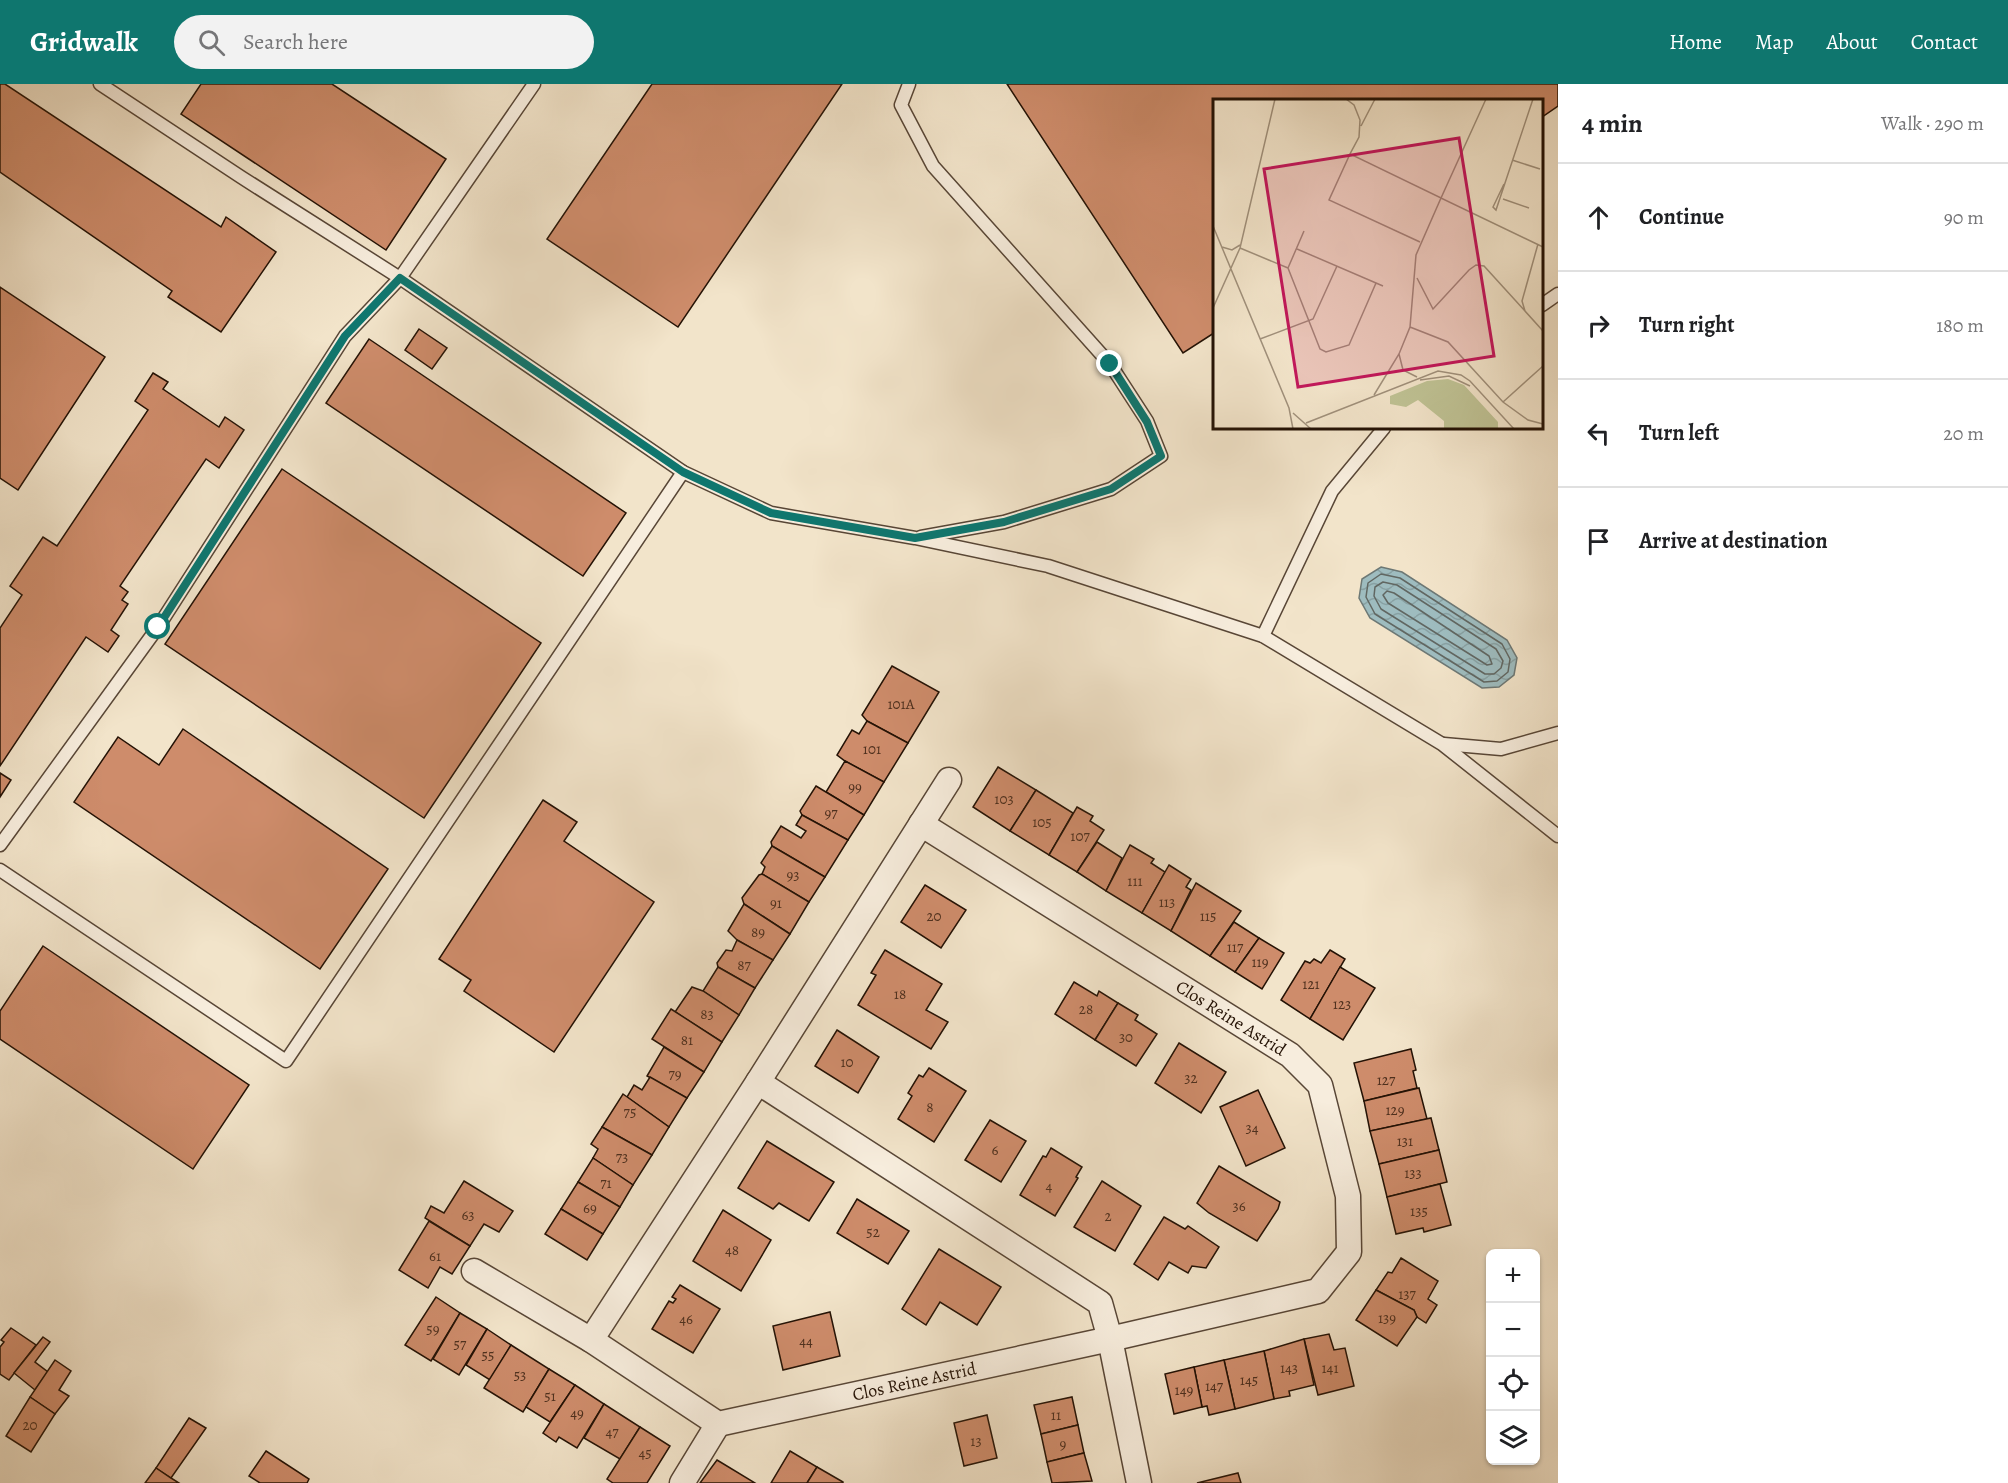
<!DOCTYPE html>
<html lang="en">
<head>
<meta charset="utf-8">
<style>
  body { margin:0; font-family:Alegreya,serif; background:#f2f2f2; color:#202124 }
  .controls { position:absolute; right:18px; bottom:18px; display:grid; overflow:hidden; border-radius:9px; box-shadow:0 2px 4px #0004 }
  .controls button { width:54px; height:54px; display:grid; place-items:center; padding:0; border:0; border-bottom:2px solid #e0e0e0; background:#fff; color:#202124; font:30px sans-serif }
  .stop { position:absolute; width:18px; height:18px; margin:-14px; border:4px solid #0f766e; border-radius:50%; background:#fff }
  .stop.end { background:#0f766e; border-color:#fff; box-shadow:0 2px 6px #0008 }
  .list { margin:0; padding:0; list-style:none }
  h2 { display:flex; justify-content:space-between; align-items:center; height:78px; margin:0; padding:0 24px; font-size:26px }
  h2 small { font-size:20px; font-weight:400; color:#757577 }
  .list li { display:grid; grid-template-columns:39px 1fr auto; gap:18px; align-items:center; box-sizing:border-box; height:108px; padding:0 24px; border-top:2px solid #e0e0e0 }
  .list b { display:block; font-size:22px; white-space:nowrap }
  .list em { font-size:20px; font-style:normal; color:#757577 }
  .icon { flex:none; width:33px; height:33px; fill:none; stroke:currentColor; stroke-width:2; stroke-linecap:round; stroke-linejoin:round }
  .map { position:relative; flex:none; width:1558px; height:1399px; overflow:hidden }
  header { display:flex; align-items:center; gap:36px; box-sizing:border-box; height:84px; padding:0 30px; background:#0f766e; color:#fff }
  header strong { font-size:28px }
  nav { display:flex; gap:33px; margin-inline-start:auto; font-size:21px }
  .search { width:420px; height:54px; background:#f2f2f2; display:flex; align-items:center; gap:15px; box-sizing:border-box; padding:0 21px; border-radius:33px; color:#757577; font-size:22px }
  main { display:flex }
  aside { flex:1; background:#fff }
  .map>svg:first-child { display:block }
  .water { fill:url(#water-waves); stroke:#6d7875; stroke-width:1.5 }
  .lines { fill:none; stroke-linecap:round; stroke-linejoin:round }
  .shore { stroke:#616762; stroke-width:1.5 }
  .building { fill:#ce8c6b; stroke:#241205; stroke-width:1.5 }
  .service-casing { stroke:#584636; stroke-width:15 }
  .minor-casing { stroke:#584636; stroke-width:27 }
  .service { stroke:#f7eddd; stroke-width:12 }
  .minor { stroke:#f7eddd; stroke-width:24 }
  .route { stroke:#0f766e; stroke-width:8 }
  .labels { text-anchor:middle; stroke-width:4.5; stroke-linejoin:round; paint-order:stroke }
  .number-label { font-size:15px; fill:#4e301e }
  .street-label { font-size:18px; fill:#241205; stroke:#f7eddd }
  .inset-road { fill:none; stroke:#a0907b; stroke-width:1.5 }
  .view { fill:#c2185b; fill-opacity:0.15; stroke:#c2185b; stroke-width:3 }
  .inset-edge { fill:none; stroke:#241205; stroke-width:3 }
</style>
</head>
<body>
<header>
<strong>Gridwalk</strong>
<div class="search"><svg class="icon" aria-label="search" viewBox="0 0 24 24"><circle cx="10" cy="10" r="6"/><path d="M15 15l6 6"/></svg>Search here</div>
<nav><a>Home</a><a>Map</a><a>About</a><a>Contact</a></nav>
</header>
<main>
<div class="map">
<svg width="1558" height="1399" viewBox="0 0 1558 1399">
  <defs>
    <pattern id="water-waves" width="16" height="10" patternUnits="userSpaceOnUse" patternTransform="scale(1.5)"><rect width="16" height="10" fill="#9ebcbf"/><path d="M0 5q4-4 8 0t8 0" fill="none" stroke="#88a1a3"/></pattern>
  </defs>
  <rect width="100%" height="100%" fill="#f2e4ca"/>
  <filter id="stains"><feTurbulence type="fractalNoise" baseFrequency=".00333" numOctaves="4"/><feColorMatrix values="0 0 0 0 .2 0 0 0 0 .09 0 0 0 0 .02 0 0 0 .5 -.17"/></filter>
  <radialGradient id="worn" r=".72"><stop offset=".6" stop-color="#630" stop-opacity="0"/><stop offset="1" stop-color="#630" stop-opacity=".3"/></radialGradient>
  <path class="water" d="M 1381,483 L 1402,488 L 1507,556 L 1517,574 L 1514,591 L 1499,603 L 1482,604 L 1370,534 L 1359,514 L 1362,495 Z"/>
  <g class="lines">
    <g class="shore">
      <path d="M 1381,490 L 1400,494 L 1502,560 L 1510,575 L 1508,588 L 1497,597 L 1484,598 L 1375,530 L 1366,513 L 1368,499 Z"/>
      <path d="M 1383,498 L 1397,501 L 1496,565 L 1503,577 L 1501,584 L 1494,590 L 1485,590 L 1381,525 L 1374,512 L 1375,503 Z"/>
      <path d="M 1387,507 L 1394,509 L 1489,572 L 1492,580 L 1487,581 L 1388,519 L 1383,511 Z"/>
    </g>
  </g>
  <g class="building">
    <path d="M 0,0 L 5,0 L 221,143 L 226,133 L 276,168 L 221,248 L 168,213 L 172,207 L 0,88 Z"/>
    <path d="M 201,0 L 332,0 L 446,75 L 386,166 L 181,30 Z"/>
    <path d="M 652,0 L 842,0 L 678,243 L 547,155 Z"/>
    <path d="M 1007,0 L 1558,0 L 1558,22 L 1542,33 L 1542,16 L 1214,16 L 1214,249 L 1183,269 Z"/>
    <path d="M 0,203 L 105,273 L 18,406 L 0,394 Z"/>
    <path d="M 419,245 L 447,264 L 432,285 L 405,266 Z"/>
    <path d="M 369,255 L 626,429 L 583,492 L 326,319 Z"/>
    <path d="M 153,289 L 168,298 L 163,305 L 219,343 L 225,333 L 244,346 L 219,384 L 206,375 L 120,502 L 128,508 L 122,516 L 128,520 L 111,546 L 119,552 L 108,568 L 86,553 L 0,682 L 0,544 L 22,511 L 10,502 L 43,453 L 57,462 L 148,326 L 135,317 Z"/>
    <path d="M 282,385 L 541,559 L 424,734 L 165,560 Z"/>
    <path d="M 892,582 L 939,608 L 908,659 L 867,637 L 862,631 Z"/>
    <path d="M 867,637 L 908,659 L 884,698 L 845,677 L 837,671 L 852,646 L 859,650 Z"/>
    <path d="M 183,645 L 388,785 L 320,885 L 74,718 L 118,653 L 159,681 Z"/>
    <path d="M 845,677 L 884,698 L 864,731 L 826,708 Z"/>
    <path d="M 998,683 L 1036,706 L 1010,747 L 973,723 Z"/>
    <path d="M 0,689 L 11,696 L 0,713 Z"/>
    <path d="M 816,702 L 864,731 L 848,756 L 802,731 L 800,727 Z"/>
    <path d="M 1036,706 L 1073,729 L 1049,771 L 1010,747 Z"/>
    <path d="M 543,716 L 577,738 L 564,757 L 654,818 L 554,968 L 464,907 L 471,896 L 439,875 Z"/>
    <path d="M 1077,723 L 1093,732 L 1090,737 L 1104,746 L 1077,788 L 1049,771 Z"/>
    <path d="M 802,731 L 848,756 L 825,793 L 772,762 L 771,758 L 781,742 L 801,754 L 806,747 L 796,741 Z"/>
    <path d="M 1097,758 L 1122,774 L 1106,807 L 1077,788 Z"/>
    <path d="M 1130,761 L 1154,775 L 1151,779 L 1165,788 L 1142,829 L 1106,807 Z"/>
    <path d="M 772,762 L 825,793 L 809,818 L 762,790 L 765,783 L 761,779 Z"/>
    <path d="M 1169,781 L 1191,795 L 1186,803 L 1191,806 L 1171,847 L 1142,829 Z"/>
    <path d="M 762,790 L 809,818 L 790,850 L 744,820 L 742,814 L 759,791 Z"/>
    <path d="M 1196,799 L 1241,827 L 1210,872 L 1171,847 Z"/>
    <path d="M 925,801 L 966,826 L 941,864 L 901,838 Z"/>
    <path d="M 744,820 L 790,850 L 773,876 L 737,856 L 728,847 Z"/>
    <path d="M 1234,838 L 1259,854 L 1235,888 L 1210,872 Z"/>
    <path d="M 1259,854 L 1284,869 L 1262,905 L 1235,888 Z"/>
    <path d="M 737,856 L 773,876 L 755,904 L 718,883 L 717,879 L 726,866 L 732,867 Z"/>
    <path d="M 43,862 L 249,1001 L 193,1085 L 0,955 L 0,927 Z"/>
    <path d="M 885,866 L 942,900 L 926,926 L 948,938 L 931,965 L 858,921 L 876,891 L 871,889 Z"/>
    <path d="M 1330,866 L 1345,875 L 1310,935 L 1281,916 L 1305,877 L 1310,879 L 1314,875 L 1321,879 Z"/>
    <path d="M 718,883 L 755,904 L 739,931 L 703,907 Z"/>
    <path d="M 1340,883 L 1375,904 L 1343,956 L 1310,935 Z"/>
    <path d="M 1074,898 L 1097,912 L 1099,907 L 1118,919 L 1095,956 L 1055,930 Z"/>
    <path d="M 692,903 L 703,907 L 739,931 L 722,958 L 675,928 Z"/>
    <path d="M 1118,919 L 1138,931 L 1135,936 L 1157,950 L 1136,982 L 1095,956 Z"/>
    <path d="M 671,925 L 722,958 L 704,988 L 652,955 Z"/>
    <path d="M 837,946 L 879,973 L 858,1009 L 815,982 Z"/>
    <path d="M 1179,959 L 1226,988 L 1201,1029 L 1155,999 Z"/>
    <path d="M 664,963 L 704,988 L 687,1014 L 647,992 Z"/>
    <path d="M 1411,965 L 1416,986 L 1413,987 L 1417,1004 L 1364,1017 L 1354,979 Z"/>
    <path d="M 929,984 L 966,1007 L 934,1058 L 898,1035 L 912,1012 L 908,1009 L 919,991 L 923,993 Z"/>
    <path d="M 650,993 L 687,1014 L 669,1043 L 627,1013 L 634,1001 L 642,1006 Z"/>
    <path d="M 1419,1004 L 1427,1035 L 1370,1047 L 1364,1017 Z"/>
    <path d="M 1258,1006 L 1285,1064 L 1246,1082 L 1220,1023 Z"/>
    <path d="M 623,1010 L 669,1043 L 652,1071 L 602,1043 Z"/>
    <path d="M 1431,1034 L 1439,1066 L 1379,1080 L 1370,1047 Z"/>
    <path d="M 990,1036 L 1026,1057 L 1001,1098 L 965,1076 Z"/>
    <path d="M 602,1043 L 652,1071 L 633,1101 L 593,1074 L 598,1065 L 591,1060 Z"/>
    <path d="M 767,1057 L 834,1098 L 809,1137 L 779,1119 L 773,1125 L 738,1104 Z"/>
    <path d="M 1051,1064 L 1082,1083 L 1076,1093 L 1078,1094 L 1055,1132 L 1020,1111 L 1043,1072 L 1046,1073 Z"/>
    <path d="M 1439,1066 L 1447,1098 L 1387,1113 L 1379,1080 Z"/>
    <path d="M 593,1074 L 633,1101 L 620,1123 L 578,1098 Z"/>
    <path d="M 1219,1082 L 1280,1118 L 1278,1125 L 1257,1157 L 1209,1129 L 1197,1119 Z"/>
    <path d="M 464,1097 L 513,1127 L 499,1148 L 484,1140 L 470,1162 L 425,1134 L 431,1122 L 444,1129 Z"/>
    <path d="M 1102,1097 L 1141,1122 L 1115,1167 L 1074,1143 Z"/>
    <path d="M 578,1098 L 620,1123 L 603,1150 L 561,1125 Z"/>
    <path d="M 1440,1100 L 1451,1141 L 1424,1148 L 1423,1144 L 1396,1150 L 1387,1113 Z"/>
    <path d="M 857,1115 L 909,1147 L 888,1180 L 837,1149 Z"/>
    <path d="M 561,1125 L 603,1150 L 587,1176 L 545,1150 Z"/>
    <path d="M 723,1126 L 771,1156 L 741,1207 L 693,1177 Z"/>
    <path d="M 1164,1133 L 1185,1145 L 1188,1142 L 1219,1163 L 1206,1184 L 1192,1182 L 1188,1189 L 1169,1178 L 1158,1196 L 1134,1180 Z"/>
    <path d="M 429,1137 L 470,1162 L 452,1190 L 440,1183 L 428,1204 L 399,1186 Z"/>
    <path d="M 939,1165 L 1001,1203 L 977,1241 L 940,1218 L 926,1241 L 902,1225 Z"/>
    <path d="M 1401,1174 L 1438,1197 L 1428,1215 L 1437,1221 L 1426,1239 L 1417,1233 L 1414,1226 L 1376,1206 L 1388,1188 L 1392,1189 Z"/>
    <path d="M 680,1201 L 720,1225 L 693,1269 L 652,1245 L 669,1217 L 673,1219 L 676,1215 L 672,1213 Z"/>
    <path d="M 1376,1206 L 1414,1226 L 1417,1233 L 1397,1262 L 1356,1236 Z"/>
    <path d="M 436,1213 L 460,1229 L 431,1277 L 405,1261 Z"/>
    <path d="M 830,1228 L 840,1272 L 783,1286 L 773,1242 Z"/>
    <path d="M 460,1229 L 487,1245 L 459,1291 L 433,1275 Z"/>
    <path d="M 11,1244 L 36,1261 L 9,1296 L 0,1290 L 0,1263 L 4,1258 L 1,1256 Z"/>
    <path d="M 487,1245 L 511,1261 L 490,1296 L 466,1281 Z"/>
    <path d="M 1329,1250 L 1334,1266 L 1345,1264 L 1354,1302 L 1318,1311 L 1304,1255 Z"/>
    <path d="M 43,1253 L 50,1258 L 35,1278 L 48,1288 L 35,1306 L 14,1289 Z"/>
    <path d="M 1304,1255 L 1314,1301 L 1289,1307 L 1290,1312 L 1274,1315 L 1264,1267 Z"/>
    <path d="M 511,1261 L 549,1285 L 523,1328 L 484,1304 Z"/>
    <path d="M 1264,1267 L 1274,1315 L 1235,1325 L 1224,1276 Z"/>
    <path d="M 55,1276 L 71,1287 L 59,1306 L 69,1312 L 55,1330 L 30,1313 Z"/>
    <path d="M 1224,1276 L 1235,1325 L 1209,1331 L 1207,1322 L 1202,1323 L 1194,1283 Z"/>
    <path d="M 1194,1283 L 1202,1323 L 1174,1330 L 1165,1290 Z"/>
    <path d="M 549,1285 L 575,1301 L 550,1338 L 526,1323 Z"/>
    <path d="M 575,1301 L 604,1320 L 577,1364 L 559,1353 L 556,1358 L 543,1349 Z"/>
    <path d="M 30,1313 L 55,1330 L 31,1368 L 6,1352 Z"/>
    <path d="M 1072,1313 L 1078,1341 L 1041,1350 L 1034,1321 Z"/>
    <path d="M 604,1320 L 640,1343 L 620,1375 L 584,1354 Z"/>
    <path d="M 987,1331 L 997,1374 L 964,1382 L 954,1339 Z"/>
    <path d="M 189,1334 L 206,1344 L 171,1394 L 156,1384 Z"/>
    <path d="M 1078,1341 L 1084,1369 L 1047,1378 L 1041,1350 Z"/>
    <path d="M 640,1343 L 670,1362 L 647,1399 L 613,1399 L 607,1395 Z"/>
    <path d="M 266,1367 L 309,1395 L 307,1399 L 260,1399 L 249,1392 Z"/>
    <path d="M 790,1367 L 817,1383 L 807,1399 L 771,1399 Z"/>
    <path d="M 1084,1369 L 1092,1397 L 1052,1399 L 1047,1378 Z"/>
    <path d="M 717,1376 L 755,1399 L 700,1399 Z"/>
    <path d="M 817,1383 L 843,1398 L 843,1399 L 807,1399 Z"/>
    <path d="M 156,1384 L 171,1394 L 179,1399 L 145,1399 Z"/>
    <path d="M 1238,1389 L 1241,1399 L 1197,1399 Z"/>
  </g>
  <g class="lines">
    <defs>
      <g id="service">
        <path d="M 534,0 L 400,194 L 683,388 L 771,429 L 915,454 L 1048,482 L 1263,552 L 1442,660 L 1558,752"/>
        <path d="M 909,0 L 901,21 L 933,82 L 1110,280 L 1147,337 L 1161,372 L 1111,405 L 1004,438 L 921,453"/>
        <path d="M 1542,221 L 1558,210"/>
        <path d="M 1263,552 L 1332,407 L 1384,344"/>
        <path d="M 1444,660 L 1501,665 L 1558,649"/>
        <path d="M 0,761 L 158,543 L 345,252 L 400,194 L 241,93 L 100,0"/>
        <path d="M 0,786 L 286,977 L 683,388"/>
      </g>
      <g id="minor">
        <path d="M 758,998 L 1100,1219 L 1110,1255 L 1139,1399"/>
        <path id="s1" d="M 474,1187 L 591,1256 L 718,1340 L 1110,1255 L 1318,1207 L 1349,1168 L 1348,1112 L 1320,1001 L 1290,971 L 921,740"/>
        <path d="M 591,1256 L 758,998 L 949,696"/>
        <path d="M 682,1399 L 718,1340"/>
      </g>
    </defs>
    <use href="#service" class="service-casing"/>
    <use href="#minor" class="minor-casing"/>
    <use href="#service" class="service"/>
    <use href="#minor" class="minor"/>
  </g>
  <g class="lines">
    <path class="route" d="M 158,543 L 345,252 L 400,194 L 683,388 L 771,429 L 915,454 L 1004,438 L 1111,405 L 1161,372 L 1147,338 L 1110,280"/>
  </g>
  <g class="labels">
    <g class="number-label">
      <text x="901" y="625">101A</text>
      <text x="872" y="670">101</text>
      <text x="855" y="708">99</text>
      <text x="1004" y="720">103</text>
      <text x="831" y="734">97</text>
      <text x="1042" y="743">105</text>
      <text x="1080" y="757">107</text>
      <text x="793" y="796">93</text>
      <text x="1135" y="802">111</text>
      <text x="1167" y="823">113</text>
      <text x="776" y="824">91</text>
      <text x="934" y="837">20</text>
      <text x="1208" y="837">115</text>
      <text x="758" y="853">89</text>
      <text x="1235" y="868">117</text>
      <text x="1260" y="883">119</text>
      <text x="744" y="886">87</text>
      <text x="1311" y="905">121</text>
      <text x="900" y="915">18</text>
      <text x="1342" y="925">123</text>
      <text x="1086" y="930">28</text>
      <text x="707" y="935">83</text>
      <text x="1126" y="958">30</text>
      <text x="687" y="961">81</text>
      <text x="847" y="983">10</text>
      <text x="675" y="995">79</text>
      <text x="1191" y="999">32</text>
      <text x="1386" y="1001">127</text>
      <text x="930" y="1028">8</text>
      <text x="1395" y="1031">129</text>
      <text x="630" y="1033">75</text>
      <text x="1252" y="1049">34</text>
      <text x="1405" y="1062">131</text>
      <text x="995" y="1071">6</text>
      <text x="622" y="1078">73</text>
      <text x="1413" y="1094">133</text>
      <text x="606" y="1104">71</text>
      <text x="1049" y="1107">4</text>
      <text x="1239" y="1127">36</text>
      <text x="590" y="1129">69</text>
      <text x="1419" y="1132">135</text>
      <text x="468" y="1136">63</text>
      <text x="1108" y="1137">2</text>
      <text x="873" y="1153">52</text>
      <text x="732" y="1171">48</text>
      <text x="435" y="1177">61</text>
      <text x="1407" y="1215">137</text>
      <text x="1387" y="1239">139</text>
      <text x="686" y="1240">46</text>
      <text x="433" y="1250">59</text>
      <text x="806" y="1262">44</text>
      <text x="460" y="1265">57</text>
      <text x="488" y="1276">55</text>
      <text x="1289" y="1289">143</text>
      <text x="1330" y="1289">141</text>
      <text x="520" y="1296">53</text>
      <text x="1249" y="1301">145</text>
      <text x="1214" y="1307">147</text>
      <text x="1184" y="1311">149</text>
      <text x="550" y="1317">51</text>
      <text x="577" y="1334">49</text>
      <text x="1056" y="1336">11</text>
      <text x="30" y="1346">20</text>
      <text x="612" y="1353">47</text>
      <text x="976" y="1362">13</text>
      <text x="1063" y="1365">9</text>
      <text x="645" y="1374">45</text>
    </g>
    <g class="street-label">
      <text transform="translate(1231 934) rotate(32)" y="6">Clos Reine Astrid</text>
      <text dy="6" stroke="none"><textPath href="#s1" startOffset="489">Clos Reine Astrid</textPath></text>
    </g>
  </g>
  <g transform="translate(1213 15)">
    <rect width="330" height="330" fill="#f2e4ca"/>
    <path d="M 235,280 L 251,286 L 285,323 L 285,330 L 231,330 L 231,322 L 205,301 L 193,308 L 177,305 L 177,297 L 214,282 Z" fill="#bfc294"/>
    <path class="inset-road" d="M 133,0 L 141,6 L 147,21 L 146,38 L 137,55 L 228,99 L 273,0M 148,27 L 162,0M 137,55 L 116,101 L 207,143M 299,61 L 327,70M 291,85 L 280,108 L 283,111 L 320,0M 290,100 L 316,109M 0,127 L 76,309 L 80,330M 91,132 L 75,169 L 107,250 L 113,253 L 136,246 L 163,184M 325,145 L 309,202 L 312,212 L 330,232M 9,148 L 19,151 L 27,146M 27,149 L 75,169M 84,150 L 170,187M 204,179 L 220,210 L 256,171 L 263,166 L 271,167 L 312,212M 0,209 L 27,149 L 62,0M 197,228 L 235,243 L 290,303 L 315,321 L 330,325M 47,240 L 100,220 L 124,167M 186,255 L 190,271 L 204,278M 207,281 L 236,277 L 257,287M 161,296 L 186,255 L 197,228 L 203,156 L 228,99 L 330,148M 290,303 L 330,267M 80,314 L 98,330M 93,324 L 225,272 L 248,276 L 257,282 L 301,330"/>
    <path class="view" d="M 246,39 L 281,257 L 85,288 L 51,70 Z"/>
    <rect width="330" height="330" class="inset-edge"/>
  </g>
  <rect width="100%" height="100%" filter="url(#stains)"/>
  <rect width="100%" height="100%" fill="url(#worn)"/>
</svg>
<div class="controls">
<button>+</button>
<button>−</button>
<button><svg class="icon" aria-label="locate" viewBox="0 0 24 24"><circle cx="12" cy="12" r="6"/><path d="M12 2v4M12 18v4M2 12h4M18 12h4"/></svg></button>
<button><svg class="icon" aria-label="layers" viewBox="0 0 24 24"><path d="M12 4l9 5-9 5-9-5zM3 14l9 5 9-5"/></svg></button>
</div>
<div class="stop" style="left:158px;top:543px"></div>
<div class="stop end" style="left:1110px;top:280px"></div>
</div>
<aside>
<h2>4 min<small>Walk · 290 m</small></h2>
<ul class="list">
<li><svg class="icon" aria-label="ahead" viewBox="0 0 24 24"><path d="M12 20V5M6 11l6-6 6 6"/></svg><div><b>Continue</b></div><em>90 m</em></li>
<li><svg class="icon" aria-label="right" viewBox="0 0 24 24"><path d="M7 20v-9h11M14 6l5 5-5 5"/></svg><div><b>Turn right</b></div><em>180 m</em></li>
<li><svg class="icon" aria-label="left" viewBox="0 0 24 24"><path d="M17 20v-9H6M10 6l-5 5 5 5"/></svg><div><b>Turn left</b></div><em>20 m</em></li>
<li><svg class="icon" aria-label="arrive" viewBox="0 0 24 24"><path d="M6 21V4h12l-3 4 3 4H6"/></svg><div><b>Arrive at destination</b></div></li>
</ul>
</aside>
</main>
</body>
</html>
